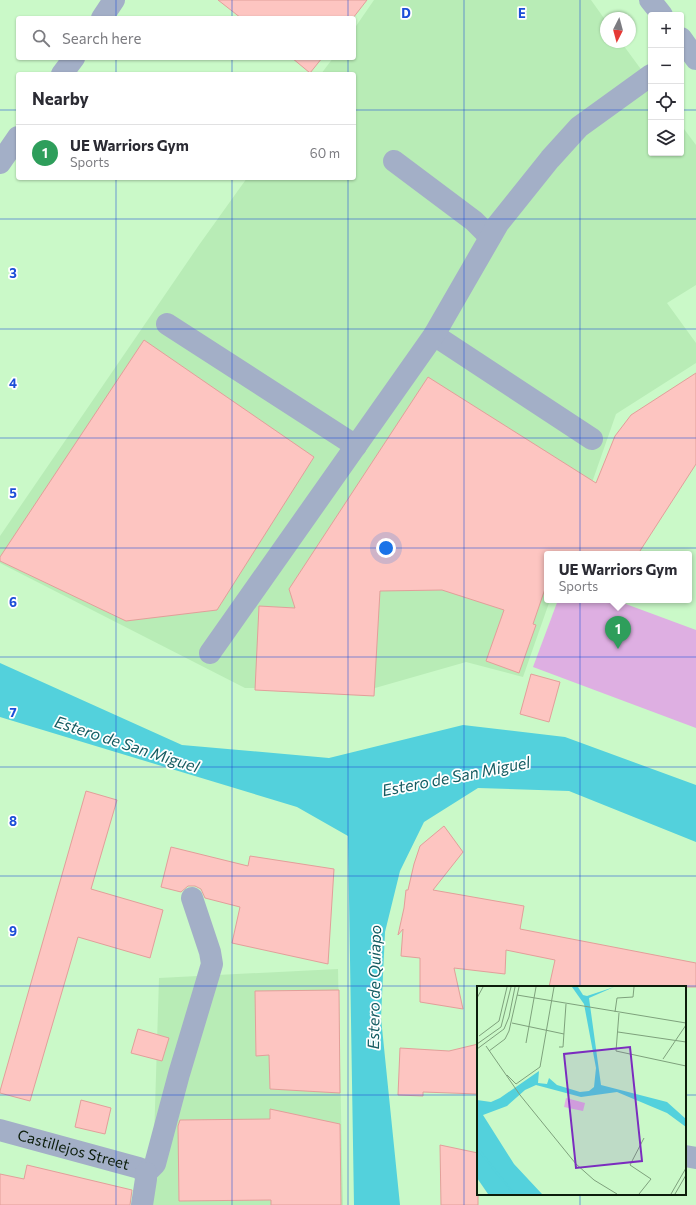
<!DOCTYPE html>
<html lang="en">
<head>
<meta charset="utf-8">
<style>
  body { margin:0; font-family:Commissioner,sans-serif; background:#f7f7f7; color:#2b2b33 }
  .controls { position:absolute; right:12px; top:12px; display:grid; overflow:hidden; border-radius:4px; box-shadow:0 1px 3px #0004 }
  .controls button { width:36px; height:36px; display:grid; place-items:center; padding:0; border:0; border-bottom:1px solid #e1e1e2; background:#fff; color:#2b2b33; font:20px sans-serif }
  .compass { position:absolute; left:600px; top:12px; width:36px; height:36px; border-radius:50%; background:#fff; box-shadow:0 1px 3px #0004; rotate:186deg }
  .you { position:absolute; left:386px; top:548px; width:14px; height:14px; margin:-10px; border:3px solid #fff; border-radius:50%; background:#1a73e8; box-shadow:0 0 0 6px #1a73e833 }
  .badge { display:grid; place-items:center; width:26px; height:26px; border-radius:50%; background:#db2777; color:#fff; font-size:13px; font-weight:700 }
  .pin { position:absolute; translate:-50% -33px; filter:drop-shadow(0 1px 2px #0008) }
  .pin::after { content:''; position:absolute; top:21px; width:14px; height:12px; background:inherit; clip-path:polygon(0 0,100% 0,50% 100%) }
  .popup { position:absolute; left:544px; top:551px; width:148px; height:52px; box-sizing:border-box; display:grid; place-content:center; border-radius:4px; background:#fff; filter:drop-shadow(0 1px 3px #0005); font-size:13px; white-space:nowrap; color:#7c7c81 }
  .popup b { font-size:15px; color:#2b2b33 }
  .popup::after { content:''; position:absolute; left:50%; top:100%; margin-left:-8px; border:8px solid transparent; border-top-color:#fff }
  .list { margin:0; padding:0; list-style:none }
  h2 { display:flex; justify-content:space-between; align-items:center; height:52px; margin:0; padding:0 16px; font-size:17px }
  h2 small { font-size:13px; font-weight:400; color:#7c7c81 }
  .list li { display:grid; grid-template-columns:26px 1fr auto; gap:12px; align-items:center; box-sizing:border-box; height:56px; padding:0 16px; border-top:1px solid #e1e1e2 }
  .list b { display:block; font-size:15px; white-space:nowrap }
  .list p { margin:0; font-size:13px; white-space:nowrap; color:#7c7c81 }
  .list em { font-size:13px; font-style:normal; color:#7c7c81 }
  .icon { flex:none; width:22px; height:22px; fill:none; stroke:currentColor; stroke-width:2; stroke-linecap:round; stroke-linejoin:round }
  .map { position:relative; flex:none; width:696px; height:1205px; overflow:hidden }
  .search { position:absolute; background:#fff; box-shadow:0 1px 3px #0004; left:16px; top:16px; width:340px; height:44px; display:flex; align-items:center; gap:10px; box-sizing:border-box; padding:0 14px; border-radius:4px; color:#7c7c81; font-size:15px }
  .panel { position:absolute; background:#fff; box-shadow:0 1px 3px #0004; left:16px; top:72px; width:340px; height:108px; border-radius:4px }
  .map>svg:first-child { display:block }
  .built { fill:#b8ecb6 }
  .green { fill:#deafe2 }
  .water { fill:#53d1dc }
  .building { fill:#fdc5c1; stroke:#e29f9a }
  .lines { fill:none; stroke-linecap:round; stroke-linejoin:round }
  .minor { stroke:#a3afc7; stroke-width:22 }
  .grid { fill:none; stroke:#1d4ed8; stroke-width:1; stroke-opacity:0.55 }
  .labels { text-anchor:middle; stroke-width:3.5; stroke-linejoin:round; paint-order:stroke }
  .street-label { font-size:15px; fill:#0c1d0b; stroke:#fff }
  .water-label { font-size:16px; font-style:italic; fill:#155c62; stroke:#fff }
  .inset-river { fill:none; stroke:#53d1dc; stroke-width:2 }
  .inset-road { fill:none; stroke:#7ea17c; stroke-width:1 }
  .view { fill:#7b2cbf; fill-opacity:0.15; stroke:#7b2cbf; stroke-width:2 }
  .inset-edge { fill:none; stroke:#0c1d0b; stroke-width:2 }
  .grid-label { font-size:13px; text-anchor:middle; font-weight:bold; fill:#1d4ed8; stroke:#fff; stroke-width:3.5; stroke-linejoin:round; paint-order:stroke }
</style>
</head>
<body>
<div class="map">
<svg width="696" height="1205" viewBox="0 0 696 1205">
  <rect width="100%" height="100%" fill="#caf9c8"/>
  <g class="built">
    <path d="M 374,0 L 591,0 L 606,21 L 606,42 L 621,42 L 651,83 L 651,153 L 681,153 L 681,125 L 696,145 L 696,285 L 667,303 L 696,343 L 696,363 L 616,414 L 567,554 L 547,554 L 547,600 L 550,600 L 523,677 L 466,662 L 375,688 L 245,688 L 0,563 L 0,536 L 199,245 L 247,178 L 354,178 L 354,74 L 321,74 L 333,58 L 354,58 L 354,29 Z"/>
    <path d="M 338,969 L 343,1205 L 152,1205 L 159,978 Z"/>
  </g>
  <path class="green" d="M 558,600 L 615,600 L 696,630 L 696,728 L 533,667 Z"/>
  <path class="water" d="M 0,663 L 182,745 L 329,758 L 463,725 L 565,737 L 696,785 L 696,842 L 569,791 L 478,788 L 424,822 L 400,871 L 385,932 L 381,1018 L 400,1205 L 354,1205 L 348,836 L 297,807 L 0,717 Z"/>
  <g class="building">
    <path d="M 218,0 L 367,0 L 353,18 L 241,18 Z"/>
    <path d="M 292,58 L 322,58 L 310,73 Z"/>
    <path d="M 144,340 L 314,457 L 217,610 L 126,621 L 0,561 L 0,557 Z"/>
    <path d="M 696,373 L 696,464 L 638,554 L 547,554 L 547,583 L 533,624 L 536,625 L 519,673 L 486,661 L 504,610 L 442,590 L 380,591 L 374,696 L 255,690 L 259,606 L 295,608 L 289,589 L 428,377 L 596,483 L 615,436 L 631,415 Z"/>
    <path d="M 531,674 L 560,682 L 549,722 L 520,714 Z"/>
    <path d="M 86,791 L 117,800 L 91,889 L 163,910 L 150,958 L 78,937 L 30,1101 L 0,1093 L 0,1091 Z"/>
    <path d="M 444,826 L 463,852 L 433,890 L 524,906 L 520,929 L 696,963 L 696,987 L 549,987 L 555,960 L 506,950 L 505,974 L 454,968 L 463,1009 L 420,1002 L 420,958 L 401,956 L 403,929 L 398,935 L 404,908 L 406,890 L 408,890 L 414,864 L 420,846 Z"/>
    <path d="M 171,847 L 248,866 L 250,856 L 334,869 L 328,964 L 232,943 L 240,907 L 205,898 L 201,889 L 195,886 L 188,886 L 181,892 L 161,887 Z"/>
    <path d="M 339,990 L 340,1093 L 270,1089 L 269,1055 L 256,1056 L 255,991 Z"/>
    <path d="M 138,1029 L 169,1038 L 162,1061 L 131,1053 Z"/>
    <path d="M 478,1044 L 478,1094 L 423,1092 L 423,1096 L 398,1095 L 400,1048 L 449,1051 Z"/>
    <path d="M 81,1100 L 111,1108 L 105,1134 L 75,1127 Z"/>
    <path d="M 270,1109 L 340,1124 L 341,1205 L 271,1205 L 271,1200 L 179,1201 L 178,1126 L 180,1120 L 270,1119 Z"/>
    <path d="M 440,1145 L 478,1153 L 478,1205 L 441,1205 Z"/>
    <path d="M 27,1165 L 132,1190 L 130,1205 L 0,1205 L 0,1174 L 24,1179 Z"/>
  </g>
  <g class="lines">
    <g class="minor">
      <path d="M 650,0 L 662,15"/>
      <path d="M 102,18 L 114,0"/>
      <path d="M 681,38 L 696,59"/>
      <path d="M 62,74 L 74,58"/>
      <path d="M 394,161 L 474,221 L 490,237"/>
      <path d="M 0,163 L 18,137"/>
      <path d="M 167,324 L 356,446"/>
      <path d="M 434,335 L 592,439"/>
      <path d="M 210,653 L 434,335 L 498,224 L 550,159 L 579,127 L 651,75"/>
      <path id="s1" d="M 0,1130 L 139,1168 L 146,1173"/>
      <path d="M 685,1156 L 696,1158"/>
      <path d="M 146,1173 L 155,1164 L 179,1074 L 212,964 L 210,952 L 192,898"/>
      <path d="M 142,1205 L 146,1179 L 146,1173"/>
    </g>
  </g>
  <path class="grid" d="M 116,0 L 116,18M 232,0 L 232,18M 348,0 L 348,18M 464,0 L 464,1205M 580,0 L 580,987M 116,58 L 116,74M 232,58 L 232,74M 348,58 L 348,74M 0,110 L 18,110M 354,110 L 651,110M 681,110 L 696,110M 116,178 L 116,1205M 232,178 L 232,1205M 348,178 L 348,1205M 0,219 L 696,219M 0,329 L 696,329M 0,438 L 696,438M 0,548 L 696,548M 0,657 L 696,657M 0,767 L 696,767M 0,876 L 696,876M 0,986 L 696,986M 0,1095 L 478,1095M 685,1095 L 696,1095M 580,1194 L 580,1205"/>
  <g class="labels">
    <g class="street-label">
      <text dy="5" stroke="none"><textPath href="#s1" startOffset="76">Castillejos Street</textPath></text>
    </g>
    <g class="water-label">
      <text transform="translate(127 744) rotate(18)" y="6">Estero de San Miguel</text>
      <text transform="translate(456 776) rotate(-11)" y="6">Estero de San Miguel</text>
      <text transform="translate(374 987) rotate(-89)" y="6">Estero de Quiapo</text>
    </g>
  </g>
  <g transform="translate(477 986)">
    <rect width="209" height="209" fill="#caf9c8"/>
    <path d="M 89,112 L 108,117 L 106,125 L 87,121 Z" fill="#deafe2"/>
    <path d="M 95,1 L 101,1 L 106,9 L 110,10 L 137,1 L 112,12 L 124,99 L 190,116 L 209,133 L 209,141 L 190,127 L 140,106 L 104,111 L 59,99 L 48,104 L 30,120 L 6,129 L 37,178 L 65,208 L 11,208 L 0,192 L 0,114 L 14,116 L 23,112 L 62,85 L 61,97 L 70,98 L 72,92 L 80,99 L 103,106 L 112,105 L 117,101 L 119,82 L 107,18 Z" fill="#53d1dc"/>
    <path class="inset-river" d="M 0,162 L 37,208"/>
    <path class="inset-road" d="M 40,9 L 209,37M 0,12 L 6,1M 138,26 L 140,12 L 156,11 L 157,1M 142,27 L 139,65 L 209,80M 35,37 L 87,48M 141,46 L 209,56M 2,50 L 22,35 L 30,1M 49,57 L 59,1M 0,58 L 24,41 L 34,1M 9,60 L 43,109 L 99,178 L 117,194 L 140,208M 82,61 L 86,61 L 89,18M 0,63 L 27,43 L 32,31 L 38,1M 12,65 L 28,53 L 32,45 L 42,1M 186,73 L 209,39M 30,89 L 39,98 L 63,81 L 77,1M 162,208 L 174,193 L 153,179 L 167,152M 194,208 L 209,182M 198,208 L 209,189"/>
    <path class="view" d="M 153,61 L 165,175 L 99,182 L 87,68 Z"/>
    <rect width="209" height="209" class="inset-edge"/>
  </g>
  <g class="grid-label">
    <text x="406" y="18">D</text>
    <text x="522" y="18">E</text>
    <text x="13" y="278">3</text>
    <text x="13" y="388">4</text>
    <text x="13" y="498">5</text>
    <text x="13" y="607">6</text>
    <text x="13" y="717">7</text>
    <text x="13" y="826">8</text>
    <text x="13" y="936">9</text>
  </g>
</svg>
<div class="controls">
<button>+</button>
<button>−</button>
<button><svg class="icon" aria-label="locate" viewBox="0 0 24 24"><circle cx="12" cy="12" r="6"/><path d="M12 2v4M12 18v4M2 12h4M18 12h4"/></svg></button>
<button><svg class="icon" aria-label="layers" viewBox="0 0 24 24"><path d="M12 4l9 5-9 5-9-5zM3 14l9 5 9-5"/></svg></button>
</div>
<svg class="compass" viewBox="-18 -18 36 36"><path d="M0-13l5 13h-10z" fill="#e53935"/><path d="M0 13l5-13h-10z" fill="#7c7c81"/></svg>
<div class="you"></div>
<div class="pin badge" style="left:618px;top:649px;background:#2e9e5b">1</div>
<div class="popup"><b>UE Warriors Gym</b>Sports</div>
<div class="search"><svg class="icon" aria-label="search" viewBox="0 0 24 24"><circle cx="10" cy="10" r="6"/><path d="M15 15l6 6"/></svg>Search here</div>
<section class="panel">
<h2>Nearby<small></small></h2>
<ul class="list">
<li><span class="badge" style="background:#2e9e5b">1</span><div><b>UE Warriors Gym</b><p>Sports</p></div><em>60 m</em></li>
</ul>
</section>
</div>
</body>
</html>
